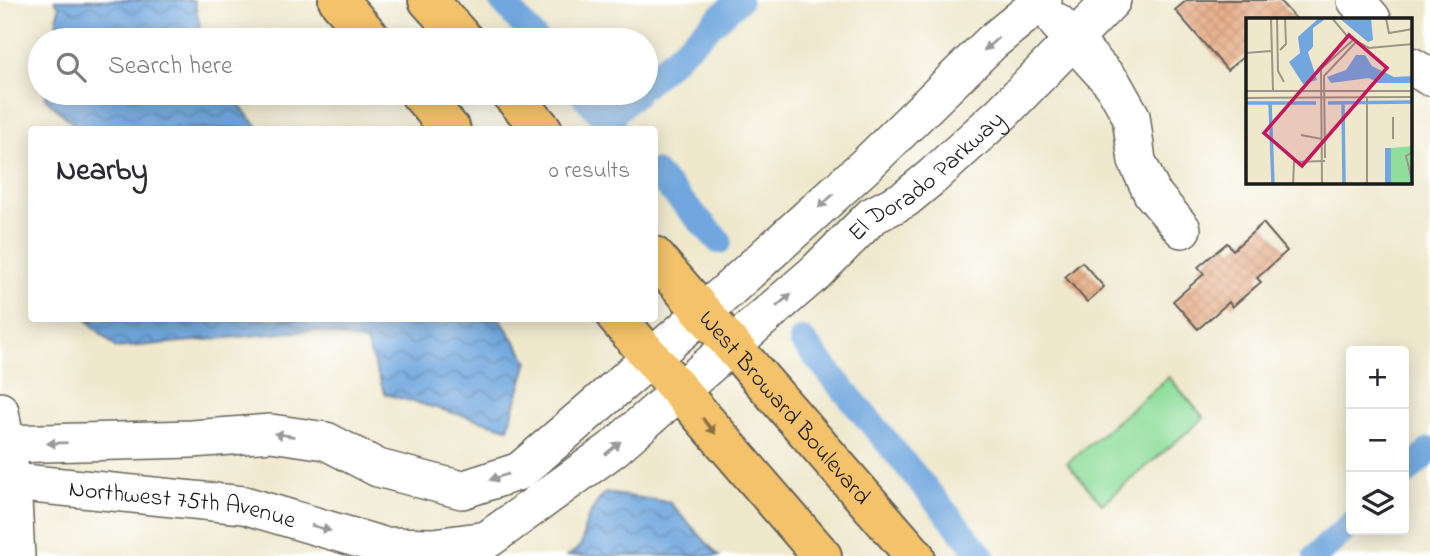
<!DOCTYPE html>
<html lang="en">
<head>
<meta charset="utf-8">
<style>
  body { margin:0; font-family:"Indie Flower",sans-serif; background:#f2f2f3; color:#2b2b33 }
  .controls { position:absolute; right:21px; bottom:21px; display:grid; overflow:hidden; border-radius:7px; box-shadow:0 4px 18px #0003 }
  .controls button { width:63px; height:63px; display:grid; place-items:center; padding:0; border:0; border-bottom:2px solid #e1e1e2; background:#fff; color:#2b2b33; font:35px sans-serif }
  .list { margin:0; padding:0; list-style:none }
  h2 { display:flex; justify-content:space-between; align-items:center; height:91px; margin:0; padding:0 28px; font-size:30px }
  h2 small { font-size:23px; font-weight:400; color:#7c7c81 }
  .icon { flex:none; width:38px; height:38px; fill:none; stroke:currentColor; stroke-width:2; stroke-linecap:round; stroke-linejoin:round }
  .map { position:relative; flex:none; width:1430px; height:556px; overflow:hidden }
  .search { position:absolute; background:#fff; box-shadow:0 4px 18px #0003; left:28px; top:28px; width:630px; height:77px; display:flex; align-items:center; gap:18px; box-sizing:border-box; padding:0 24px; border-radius:38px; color:#7c7c81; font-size:26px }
  .panel { position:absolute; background:#fff; box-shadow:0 4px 18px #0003; left:28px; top:126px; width:630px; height:196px; border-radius:7px }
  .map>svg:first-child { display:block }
  .garden { fill:#90de9b; stroke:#567d5c; stroke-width:2 }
  .water { fill:url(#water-waves); stroke:#46627d; stroke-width:2 }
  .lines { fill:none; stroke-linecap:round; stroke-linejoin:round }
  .canal { stroke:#71a7de; stroke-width:26 }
  .building { fill:url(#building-cross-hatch) }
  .minor-casing { stroke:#66635a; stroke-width:40 }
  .major-casing { stroke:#66635a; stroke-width:42 }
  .minor { stroke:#fff; stroke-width:37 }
  .major { stroke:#f3c26a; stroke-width:38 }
  .oneway { fill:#999 }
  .oneway2 { fill:#886f43 }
  .labels { text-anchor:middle; stroke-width:6; stroke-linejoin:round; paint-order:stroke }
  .street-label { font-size:24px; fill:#1c1c1c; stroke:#fff }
  .inset-river { fill:none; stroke:#71a7de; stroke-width:3.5 }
  .inset-road { fill:none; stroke:#9b9686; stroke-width:2 }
  .view { fill:#c2185b; fill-opacity:0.15; stroke:#c2185b; stroke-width:3.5 }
  .inset-edge { fill:none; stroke:#1c1c1c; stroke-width:3.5 }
</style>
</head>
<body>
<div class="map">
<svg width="1430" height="556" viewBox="0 0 1430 556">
  <defs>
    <pattern id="water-waves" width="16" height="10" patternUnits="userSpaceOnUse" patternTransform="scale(1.75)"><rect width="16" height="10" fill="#71a7de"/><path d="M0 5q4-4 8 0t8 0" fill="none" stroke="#5c87b3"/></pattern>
    <pattern id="building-cross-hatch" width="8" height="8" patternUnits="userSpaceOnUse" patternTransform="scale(1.75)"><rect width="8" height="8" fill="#e6ac85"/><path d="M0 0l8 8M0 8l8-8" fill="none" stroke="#c59372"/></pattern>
  </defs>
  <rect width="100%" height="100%" fill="#fff"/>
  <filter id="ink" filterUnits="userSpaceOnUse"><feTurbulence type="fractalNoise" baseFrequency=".0143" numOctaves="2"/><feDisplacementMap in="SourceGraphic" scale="14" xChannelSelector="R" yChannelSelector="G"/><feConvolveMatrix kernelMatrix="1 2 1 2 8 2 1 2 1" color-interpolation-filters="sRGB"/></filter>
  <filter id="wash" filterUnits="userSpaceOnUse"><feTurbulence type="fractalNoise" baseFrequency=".00686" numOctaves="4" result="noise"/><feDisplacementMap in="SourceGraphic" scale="28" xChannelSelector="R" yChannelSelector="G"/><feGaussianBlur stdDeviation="1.57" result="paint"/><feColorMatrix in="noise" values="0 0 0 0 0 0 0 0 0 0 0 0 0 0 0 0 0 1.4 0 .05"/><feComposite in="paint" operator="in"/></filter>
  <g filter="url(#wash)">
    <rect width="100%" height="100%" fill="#efe8cd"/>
    <path class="garden" d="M 1169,377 L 1204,418 L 1102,504 L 1067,463 Z"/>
    <g class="water">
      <path d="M 55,0 L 194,0 L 203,40 L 54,40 L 59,7 Z"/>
      <path d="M 46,93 L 228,93 L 260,129 L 79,129 L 45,98 Z"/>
      <path d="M 86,319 L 500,319 L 528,361 L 508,428 L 385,394 L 366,342 L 314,330 L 116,348 Z"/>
      <path d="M 605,493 L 669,502 L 719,556 L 568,556 C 588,543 580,541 586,523 C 590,511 597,502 605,493 Z"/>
    </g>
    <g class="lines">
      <g class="canal">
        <path d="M 501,0 L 536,40"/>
        <path d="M 646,84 L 739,0"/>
        <path d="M 582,93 L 615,130"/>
        <path d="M 606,120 L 636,93"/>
        <path d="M 654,172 L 719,241"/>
        <path d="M 802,340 L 982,556"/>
        <path d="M 1404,475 L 1430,450"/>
        <path d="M 1316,556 L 1351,524"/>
      </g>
    </g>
    <g id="blocks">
      <g class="building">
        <path d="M 1187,0 L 1279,0 L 1296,19 L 1248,19 L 1248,53 L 1227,70 L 1175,10 Z"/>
        <path d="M 1263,223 L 1287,251 L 1257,278 L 1261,282 L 1232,307 L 1229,302 L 1198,329 L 1173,301 L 1204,274 L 1198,267 L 1227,243 L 1233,250 Z"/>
        <path d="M 1082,262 L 1104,287 L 1087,302 L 1065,277 Z"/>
      </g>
    </g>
  </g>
  <g filter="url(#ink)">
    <use href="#blocks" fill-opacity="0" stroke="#66635a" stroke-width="2"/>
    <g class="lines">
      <defs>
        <g id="minor">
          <path d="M 1356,0 L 1372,19"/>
          <path d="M 1057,22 L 1113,84 L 1131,116 L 1137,161 L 1152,193 L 1182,229"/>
          <path d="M 1411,66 L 1430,77"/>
          <path d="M 0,411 L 12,482 L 16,556"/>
          <path d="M 6,444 L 192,439 L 271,433 L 326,441 L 378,468 L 462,490 L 520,471 L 704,312 L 866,165 L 992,42 L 1043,0"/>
          <path id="s1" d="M 12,482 L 244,505 L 383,546 L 434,547 L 487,540 L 613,449 L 816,272 L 872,216 L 905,199 L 933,176 L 1003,112 L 1112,0"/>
        </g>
        <g id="major">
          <path d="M 338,0 L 373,40"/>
          <path d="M 428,0 L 464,40"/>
          <path d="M 419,93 L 451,130"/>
          <path d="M 510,93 L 543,130"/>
          <path id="s2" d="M 654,256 L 915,556"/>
          <path d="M 617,318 L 822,556"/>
        </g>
      </defs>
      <use href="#minor" class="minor-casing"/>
      <use href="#major" class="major-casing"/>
      <use href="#minor" class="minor"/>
      <use href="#major" class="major"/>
    </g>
    <defs><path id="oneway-solid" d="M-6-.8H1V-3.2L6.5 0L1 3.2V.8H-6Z" transform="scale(1.75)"/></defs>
    <g class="oneway">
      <use href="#oneway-solid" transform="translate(991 44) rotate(138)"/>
      <use href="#oneway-solid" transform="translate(826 201) rotate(138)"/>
      <use href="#oneway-solid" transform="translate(784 300) rotate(-41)"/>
      <use href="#oneway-solid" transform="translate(284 435) rotate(-171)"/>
      <use href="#oneway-solid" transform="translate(57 443) rotate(178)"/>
      <use href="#oneway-solid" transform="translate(613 448) rotate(-39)"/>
      <use href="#oneway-solid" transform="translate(499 477) rotate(162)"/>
      <use href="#oneway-solid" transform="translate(321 528) rotate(16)"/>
    </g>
    <use class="oneway2" href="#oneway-solid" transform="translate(709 426) rotate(51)"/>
  </g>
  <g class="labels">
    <g class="street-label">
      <text dy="8" stroke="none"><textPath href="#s1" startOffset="1054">El Dorado Parkway</textPath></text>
      <text dy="8" stroke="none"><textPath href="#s2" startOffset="200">West Broward Boulevard</textPath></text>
      <text dy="8" stroke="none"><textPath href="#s1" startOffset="172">Northwest 75th Avenue</textPath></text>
    </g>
  </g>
  <g transform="translate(1246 18)">
    <rect width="166" height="166" fill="#efe8cd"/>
    <path d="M 166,128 L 166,166 L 145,166 L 145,130 Z" fill="#90de9b"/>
    <path d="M 73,0 L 78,2 L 67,10 L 67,29 L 62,34 L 71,62 L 57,66 L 43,44 L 54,35 L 52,19 ZM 93,0 L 125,0 L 127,22 L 122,24 ZM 110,37 L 119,37 L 126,48 L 148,59 L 166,58 L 166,65 L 132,65 L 123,60 L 85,65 L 81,59 L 100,52 ZM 139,130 L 145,130 L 145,166 L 139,166 Z" fill="#71a7de"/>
    <path class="inset-river" d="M 24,84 L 27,166M 97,84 L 98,166M 0,85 L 70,85M 82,85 L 167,84"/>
    <path class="inset-road" d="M 25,0 L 27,73M 31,0 L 32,53 L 38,64M 86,0 L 101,18 L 123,30 L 167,26M 140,0 L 143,15 L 167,11M 34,32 L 40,26 L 39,0M 0,35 L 25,33M 0,73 L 167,73M 0,80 L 167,79M 147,99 L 147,121M 55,117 L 76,121M 167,134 L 160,138 L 167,166M 79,140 L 78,58 L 110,24M 47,166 L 48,144 L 79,143M 76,166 L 75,51 L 107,22M 121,166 L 121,79"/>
    <path class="view" d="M 103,17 L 141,50 L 56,148 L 18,115 Z"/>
    <rect width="166" height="166" class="inset-edge"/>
  </g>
</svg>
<div class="controls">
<button>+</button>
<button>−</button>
<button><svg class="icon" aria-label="layers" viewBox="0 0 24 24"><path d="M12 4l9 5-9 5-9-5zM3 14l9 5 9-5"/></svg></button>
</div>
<div class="search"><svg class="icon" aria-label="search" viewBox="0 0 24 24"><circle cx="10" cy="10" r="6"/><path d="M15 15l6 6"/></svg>Search here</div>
<section class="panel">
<h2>Nearby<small>0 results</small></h2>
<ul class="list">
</ul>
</section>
</div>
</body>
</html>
